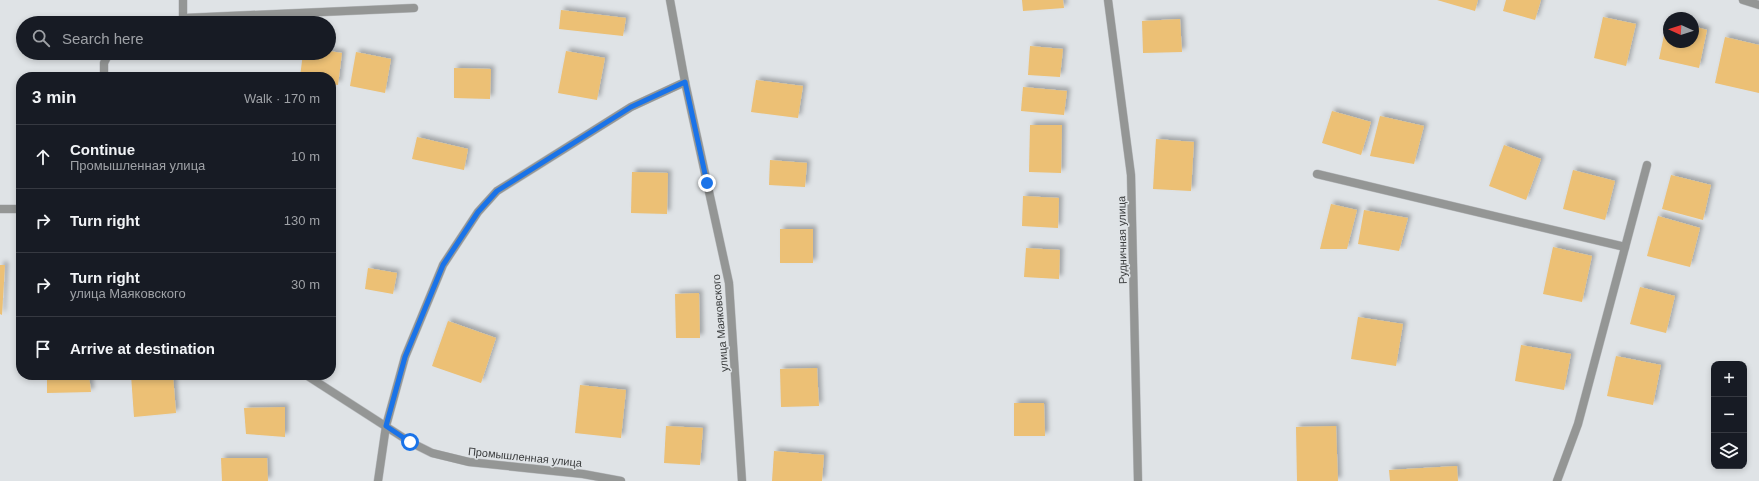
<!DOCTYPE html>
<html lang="en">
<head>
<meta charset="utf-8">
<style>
  body { margin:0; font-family:Helvetica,sans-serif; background:#242831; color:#f1f3f6 }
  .controls { position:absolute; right:12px; bottom:12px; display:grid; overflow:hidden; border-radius:8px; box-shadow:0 2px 6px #0003 }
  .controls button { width:36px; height:36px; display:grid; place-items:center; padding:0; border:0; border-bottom:1px solid #363941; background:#171b24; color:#f1f3f6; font:20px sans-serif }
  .compass { position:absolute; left:1663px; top:12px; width:36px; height:36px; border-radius:50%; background:#171b24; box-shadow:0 2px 6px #0003; rotate:273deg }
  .stop { position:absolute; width:12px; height:12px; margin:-9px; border:3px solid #1a73e8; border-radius:50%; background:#fff }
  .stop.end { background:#1a73e8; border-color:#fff; box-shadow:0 1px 4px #0008 }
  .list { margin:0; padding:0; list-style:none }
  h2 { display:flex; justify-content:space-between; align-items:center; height:52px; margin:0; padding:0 16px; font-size:17px }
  h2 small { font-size:13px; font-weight:400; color:#9ea1a6 }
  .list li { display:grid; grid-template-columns:26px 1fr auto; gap:12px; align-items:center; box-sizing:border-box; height:64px; padding:0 16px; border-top:1px solid #363941 }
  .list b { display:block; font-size:15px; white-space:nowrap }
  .list p { margin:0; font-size:13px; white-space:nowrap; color:#9ea1a6 }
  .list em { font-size:13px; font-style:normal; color:#9ea1a6 }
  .icon { flex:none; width:22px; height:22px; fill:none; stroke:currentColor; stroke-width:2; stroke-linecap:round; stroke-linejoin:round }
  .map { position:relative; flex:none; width:1759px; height:481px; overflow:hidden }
  .search { position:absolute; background:#171b24; box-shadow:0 2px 6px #0003; left:16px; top:16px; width:320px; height:44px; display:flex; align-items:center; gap:10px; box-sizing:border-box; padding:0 14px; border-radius:22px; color:#9ea1a6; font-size:15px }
  .panel { position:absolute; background:#171b24; box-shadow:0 2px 6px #0003; left:16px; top:72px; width:320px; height:308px; border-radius:16px }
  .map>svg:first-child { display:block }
  .building { fill:#ecc074; filter:url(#shadow) }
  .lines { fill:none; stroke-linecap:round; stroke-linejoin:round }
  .lane-casing { stroke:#bbbec1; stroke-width:9 }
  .street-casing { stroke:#bbbec1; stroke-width:9 }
  .lane { stroke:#949695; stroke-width:8 }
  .street { stroke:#949695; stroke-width:8 }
  .route { stroke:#1a73e8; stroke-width:5 }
  .labels { text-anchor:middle; stroke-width:3; stroke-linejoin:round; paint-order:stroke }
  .street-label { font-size:11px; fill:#3a3c3d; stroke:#dfe3e6 }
</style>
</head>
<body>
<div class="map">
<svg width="1759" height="481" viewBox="0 0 1759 481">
  <defs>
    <filter id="shadow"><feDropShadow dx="3.5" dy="-3.5" stdDeviation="2" flood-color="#0004"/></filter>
  </defs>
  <rect width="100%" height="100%" fill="#dfe3e6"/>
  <g class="building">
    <path d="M 1022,0 L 1063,0 L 1064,8 L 1023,11 Z"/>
    <path d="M 1437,0 L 1478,0 L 1475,11 Z"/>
    <path d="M 1506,0 L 1541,0 L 1535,20 L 1503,11 Z"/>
    <path d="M 561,10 L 626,18 L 623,36 L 559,29 Z"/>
    <path d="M 1603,17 L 1636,24 L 1626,66 L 1594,58 Z"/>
    <path d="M 1180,19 L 1182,52 L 1143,53 L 1142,21 Z"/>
    <path d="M 1667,21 L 1669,21 L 1669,42 L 1693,42 L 1693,26 L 1707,30 L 1699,68 L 1659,59 Z"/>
    <path d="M 1725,37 L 1759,45 L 1759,93 L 1715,83 Z"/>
    <path d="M 1030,46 L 1063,49 L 1060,77 L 1028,75 Z"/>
    <path d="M 329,51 L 342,53 L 338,85 L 331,84 L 331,77 L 300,77 L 303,53 L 329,53 Z"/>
    <path d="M 566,51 L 605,58 L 597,100 L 558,93 Z"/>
    <path d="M 356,52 L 391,59 L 385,93 L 350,86 Z"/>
    <path d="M 454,68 L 491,69 L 490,99 L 454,98 Z"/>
    <path d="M 756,80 L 803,86 L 798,118 L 751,112 Z"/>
    <path d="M 1023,87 L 1067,91 L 1064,115 L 1021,111 Z"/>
    <path d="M 1332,111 L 1371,122 L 1361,155 L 1322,143 Z"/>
    <path d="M 1380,116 L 1424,126 L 1414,164 L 1370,156 Z"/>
    <path d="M 1030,125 L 1062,125 L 1061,173 L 1029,172 Z"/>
    <path d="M 417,137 L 468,149 L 464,170 L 412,159 Z"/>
    <path d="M 1156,139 L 1194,142 L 1191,191 L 1153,189 Z"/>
    <path d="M 1504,145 L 1541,159 L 1526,200 L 1489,186 Z"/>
    <path d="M 770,160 L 807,163 L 805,187 L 769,185 Z"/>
    <path d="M 1573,170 L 1615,181 L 1605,220 L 1563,209 Z"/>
    <path d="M 632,172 L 668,173 L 667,214 L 631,213 Z"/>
    <path d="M 1671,175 L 1711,185 L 1703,220 L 1662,209 Z"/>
    <path d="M 1023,196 L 1059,198 L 1058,228 L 1022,226 Z"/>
    <path d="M 1331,204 L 1357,210 L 1347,249 L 1320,249 Z"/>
    <path d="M 1364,210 L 1408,218 L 1399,251 L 1358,244 Z"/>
    <path d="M 1658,216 L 1700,228 L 1690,267 L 1647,256 Z"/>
    <rect x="780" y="229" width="33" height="34"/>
    <path d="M 1553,247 L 1592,256 L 1582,302 L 1543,294 Z"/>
    <path d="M 1026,248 L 1060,250 L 1059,279 L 1024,277 Z"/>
    <path d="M 0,265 L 5,265 L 2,315 L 0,314 Z"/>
    <path d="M 368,268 L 397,273 L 393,294 L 365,289 Z"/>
    <path d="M 1640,287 L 1675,296 L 1666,333 L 1630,324 Z"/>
    <path d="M 699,293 L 700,338 L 676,338 L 675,294 Z"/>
    <path d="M 1358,317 L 1403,324 L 1396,366 L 1351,359 Z"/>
    <path d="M 448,321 L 496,338 L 481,383 L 432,366 Z"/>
    <path d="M 1521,345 L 1571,354 L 1564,390 L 1515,381 Z"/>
    <path d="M 1616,356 L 1661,365 L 1653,405 L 1607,396 Z"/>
    <path d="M 817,368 L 819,406 L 781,407 L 780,369 Z"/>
    <path d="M 47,375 L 89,375 L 91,392 L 47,393 Z"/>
    <path d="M 131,375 L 173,375 L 176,413 L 134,417 Z"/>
    <path d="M 580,385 L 626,390 L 621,438 L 575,433 Z"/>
    <path d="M 1014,403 L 1044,403 L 1045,436 L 1014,436 Z"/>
    <path d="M 285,407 L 285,437 L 246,434 L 244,408 Z"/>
    <path d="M 666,426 L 703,428 L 700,465 L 664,463 Z"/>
    <path d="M 1336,426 L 1338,481 L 1297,481 L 1296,427 Z"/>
    <path d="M 774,451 L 824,455 L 822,481 L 772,481 Z"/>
    <path d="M 221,458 L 267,458 L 268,481 L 222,481 Z"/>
    <path d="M 1457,466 L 1458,481 L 1390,481 L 1389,470 Z"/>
  </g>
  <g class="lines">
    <defs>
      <g id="lane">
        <path d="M 184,18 L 414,8"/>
        <path d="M 1317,174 L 1625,247"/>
        <path d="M 378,481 L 386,426"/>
        <path d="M 1557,481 L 1578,424 L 1647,165"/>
      </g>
      <g id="street">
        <path d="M 183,0 L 183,23"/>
        <path d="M 670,0 L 685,82 L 729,283 L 742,481"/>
        <path d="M 1108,0 L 1131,175 L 1138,481"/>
        <path d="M 1743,0 L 1759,5"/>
        <path d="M 104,77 L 104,63 L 109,53"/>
        <path d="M 0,209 L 21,209"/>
        <path d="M 306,375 L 410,442 L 432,453 L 469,462 L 583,474 L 621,481"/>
        <path d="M 386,426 L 405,357 L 443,265 L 478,212 L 497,191 L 631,107 L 685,82"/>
      </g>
    </defs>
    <use href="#lane" class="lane-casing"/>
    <use href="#street" class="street-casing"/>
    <use href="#lane" class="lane"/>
    <use href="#street" class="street"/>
  </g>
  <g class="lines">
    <path class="route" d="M 410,442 L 386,426 L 405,357 L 443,265 L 478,212 L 497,191 L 631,107 L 685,82 L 707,183"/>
  </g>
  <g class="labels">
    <g class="street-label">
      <text transform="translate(1122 240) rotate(-91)" y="4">Рудничная улица</text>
      <text transform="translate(720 323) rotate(-95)" y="4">улица Маяковского</text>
      <text transform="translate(525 457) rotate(6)" y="4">Промышленная улица</text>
    </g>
  </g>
</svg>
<div class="controls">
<button>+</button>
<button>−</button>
<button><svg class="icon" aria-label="layers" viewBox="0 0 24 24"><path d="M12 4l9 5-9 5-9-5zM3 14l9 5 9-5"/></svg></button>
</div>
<svg class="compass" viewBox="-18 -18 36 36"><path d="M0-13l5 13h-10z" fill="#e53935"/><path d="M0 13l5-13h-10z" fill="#9ea1a6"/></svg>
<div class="stop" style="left:410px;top:442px"></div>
<div class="stop end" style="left:707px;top:183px"></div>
<div class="search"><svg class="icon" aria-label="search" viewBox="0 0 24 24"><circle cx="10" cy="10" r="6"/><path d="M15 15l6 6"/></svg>Search here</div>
<section class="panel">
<h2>3 min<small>Walk · 170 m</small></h2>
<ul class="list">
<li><svg class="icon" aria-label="ahead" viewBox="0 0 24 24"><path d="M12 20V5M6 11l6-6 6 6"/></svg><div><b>Continue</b><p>Промышленная улица</p></div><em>10 m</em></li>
<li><svg class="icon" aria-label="right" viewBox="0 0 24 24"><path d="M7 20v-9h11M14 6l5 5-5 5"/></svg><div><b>Turn right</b></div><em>130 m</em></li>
<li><svg class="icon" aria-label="right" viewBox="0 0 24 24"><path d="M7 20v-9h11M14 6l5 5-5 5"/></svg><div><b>Turn right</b><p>улица Маяковского</p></div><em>30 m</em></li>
<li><svg class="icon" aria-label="arrive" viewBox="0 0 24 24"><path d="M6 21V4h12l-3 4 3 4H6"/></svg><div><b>Arrive at destination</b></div></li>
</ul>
</section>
</div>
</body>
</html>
